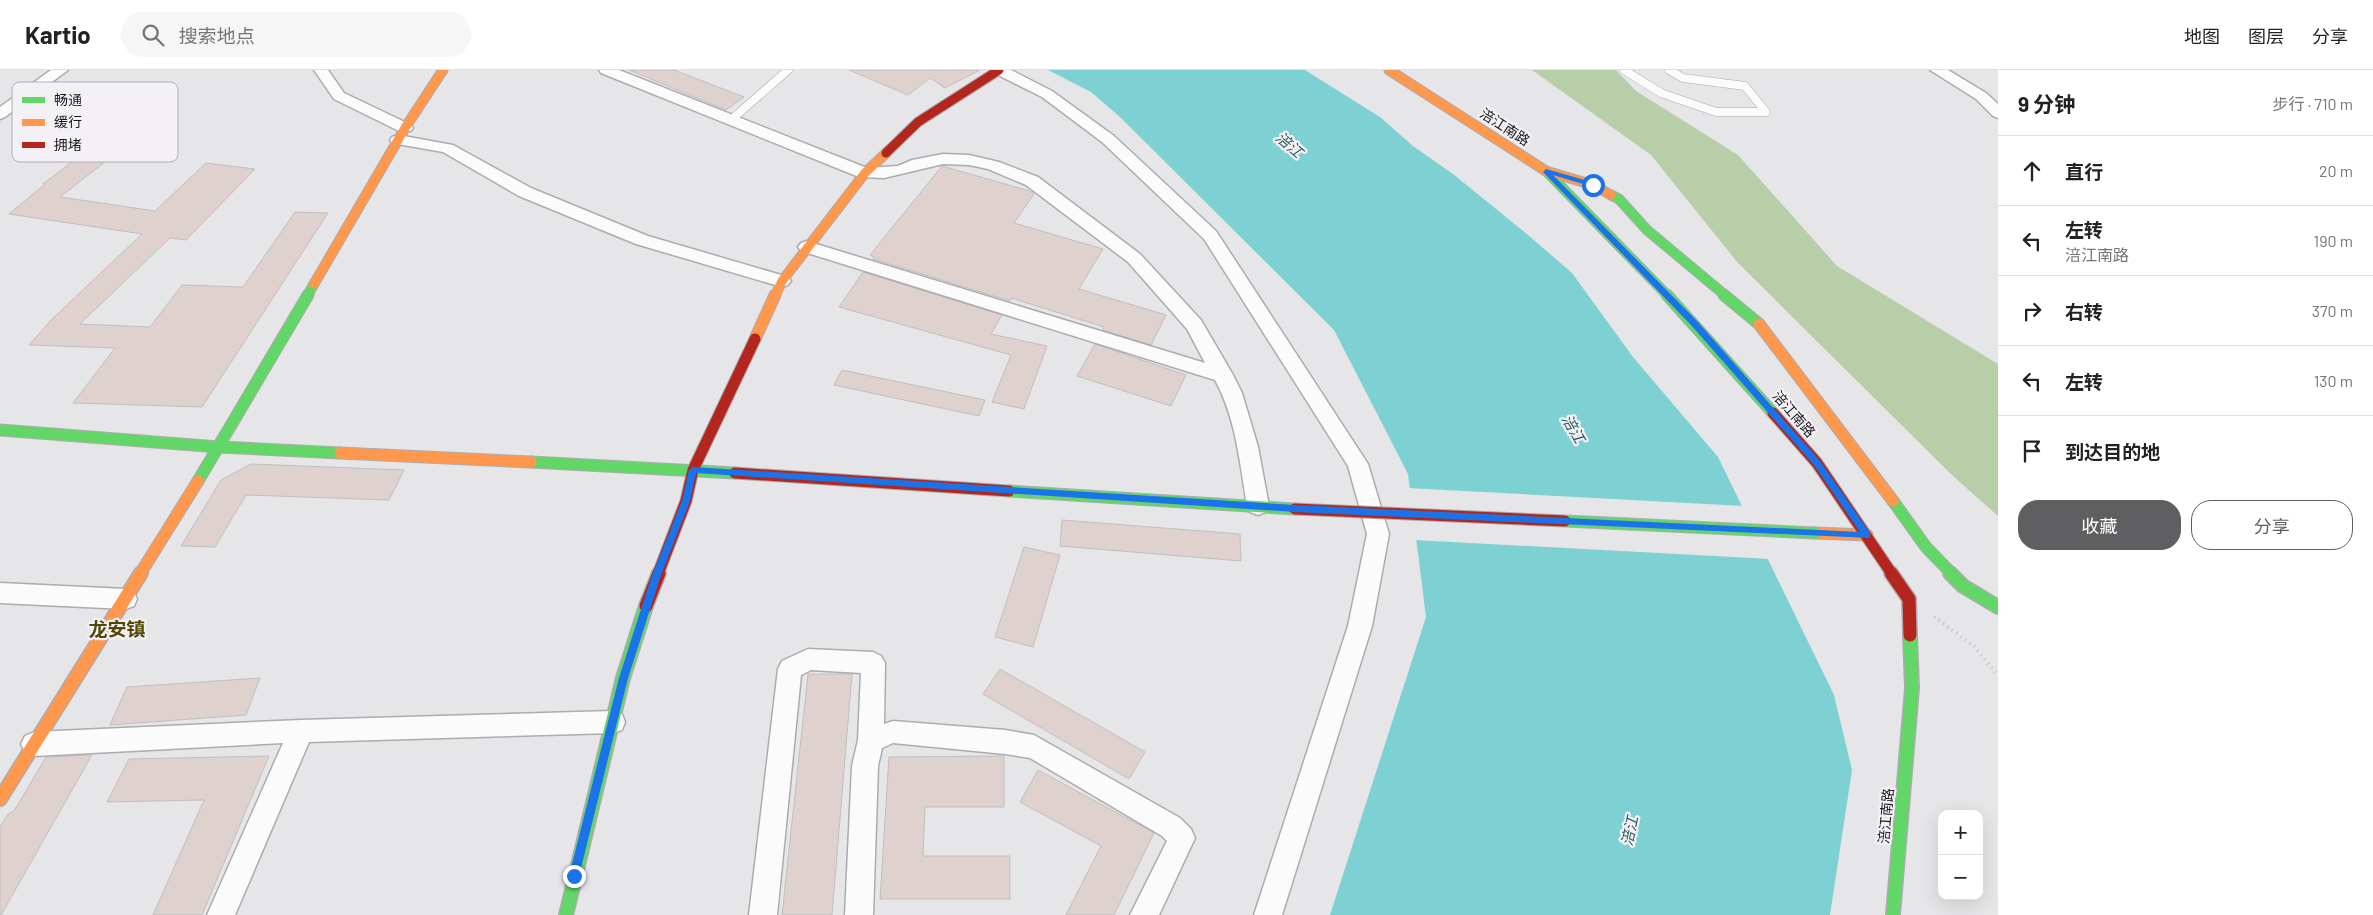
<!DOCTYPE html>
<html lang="zh">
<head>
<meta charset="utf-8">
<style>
  body { margin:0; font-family:Barlow,"Noto Sans SC",sans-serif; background:#f6f6f6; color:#222 }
  .controls { position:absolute; right:15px; bottom:15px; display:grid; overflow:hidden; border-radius:10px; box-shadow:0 5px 20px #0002 }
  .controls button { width:45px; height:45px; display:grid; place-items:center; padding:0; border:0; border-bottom:1px solid #e0e0e0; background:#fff; color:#222; font:25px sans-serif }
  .stop { position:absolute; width:15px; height:15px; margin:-11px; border:4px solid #1a73e8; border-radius:50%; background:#fff }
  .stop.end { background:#1a73e8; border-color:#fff; box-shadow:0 1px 5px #0008 }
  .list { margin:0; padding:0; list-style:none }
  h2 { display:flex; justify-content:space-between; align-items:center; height:65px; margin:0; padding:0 20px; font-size:21px }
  h2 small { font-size:16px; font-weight:400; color:#767676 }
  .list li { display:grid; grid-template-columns:32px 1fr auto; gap:15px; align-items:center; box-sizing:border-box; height:70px; padding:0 20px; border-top:1px solid #e0e0e0 }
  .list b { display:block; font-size:19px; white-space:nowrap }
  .list p { margin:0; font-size:16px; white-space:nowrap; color:#767676 }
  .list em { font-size:16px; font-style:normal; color:#767676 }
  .actions { display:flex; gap:10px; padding:15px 20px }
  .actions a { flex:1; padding:11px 0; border:1px solid #5f5e61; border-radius:20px; text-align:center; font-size:18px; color:#5f5e61 }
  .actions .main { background:#5f5e61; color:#fff }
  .icon { flex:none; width:28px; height:28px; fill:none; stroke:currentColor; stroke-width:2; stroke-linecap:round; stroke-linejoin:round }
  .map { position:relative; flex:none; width:1998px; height:845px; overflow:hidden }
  header { display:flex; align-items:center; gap:30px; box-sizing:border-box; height:70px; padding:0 25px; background:#fff; border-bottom:1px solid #e0e0e0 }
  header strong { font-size:24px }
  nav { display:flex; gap:28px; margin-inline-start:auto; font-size:18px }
  .search { width:350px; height:45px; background:#f6f6f6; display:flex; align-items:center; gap:12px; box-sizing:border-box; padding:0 18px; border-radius:28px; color:#767676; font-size:19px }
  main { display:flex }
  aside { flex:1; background:#fff }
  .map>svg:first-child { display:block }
  .forest { fill:#b8cea9 }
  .water { fill:#7ed1d2 }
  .pier { fill:#e6e5e8 }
  .building { fill:#ded1ce; stroke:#c0bfc0 }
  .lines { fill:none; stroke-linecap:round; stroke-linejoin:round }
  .lane-casing { stroke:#acacae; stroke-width:9 }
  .street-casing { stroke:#acacae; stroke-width:3 }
  .fast-far2-casing { stroke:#acacae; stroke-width:11 }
  .fast-far1-casing { stroke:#acacae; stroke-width:13 }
  .fast-casing { stroke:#acacae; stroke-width:16 }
  .slow-far2-casing { stroke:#acacae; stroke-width:11 }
  .slow-far1-casing { stroke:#acacae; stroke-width:13 }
  .slow-casing { stroke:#acacae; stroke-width:16 }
  .jam-far2-casing { stroke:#acacae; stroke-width:11 }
  .jam-far1-casing { stroke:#acacae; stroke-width:13 }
  .jam-casing { stroke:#acacae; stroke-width:16 }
  .path { stroke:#c3c3c4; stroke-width:4; stroke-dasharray:1 4.5; stroke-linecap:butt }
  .lane { stroke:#fbfbfc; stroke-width:8 }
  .street { fill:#fbfbfc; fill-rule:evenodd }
  .fast-far2 { stroke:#63d668; stroke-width:9 }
  .fast-far1 { stroke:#63d668; stroke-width:11 }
  .fast { stroke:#63d668; stroke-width:13 }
  .slow-far2 { stroke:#ff974d; stroke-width:9 }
  .slow-far1 { stroke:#ff974d; stroke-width:11 }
  .slow { stroke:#ff974d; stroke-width:13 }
  .jam-far2 { stroke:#b3261e; stroke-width:9 }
  .jam-far1 { stroke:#b3261e; stroke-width:11 }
  .jam { stroke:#b3261e; stroke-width:13 }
  .fast-bridge-casing { stroke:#acacae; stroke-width:13; stroke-linecap:butt }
  .jam-bridge-casing { stroke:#acacae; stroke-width:13; stroke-linecap:butt }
  .fast-bridge { stroke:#63d668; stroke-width:11 }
  .jam-bridge { stroke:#b3261e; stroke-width:11 }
  .route { fill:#1a73e8 }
  .labels { text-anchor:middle; stroke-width:4.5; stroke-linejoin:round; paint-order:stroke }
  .street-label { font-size:14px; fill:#171618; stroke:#f3f1f6 }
  .water-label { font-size:15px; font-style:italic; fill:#285a5a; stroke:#f3f1f6 }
  .district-label { font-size:19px; font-weight:bold; fill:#524703; stroke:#f3f1f6 }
  .key { fill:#f3f1f6; stroke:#b1afb3; stroke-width:1 }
  .key-label { font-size:14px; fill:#171618 }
</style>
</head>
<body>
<header>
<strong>Kartio</strong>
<div class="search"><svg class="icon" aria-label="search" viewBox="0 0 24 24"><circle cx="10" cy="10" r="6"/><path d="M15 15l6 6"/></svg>搜索地点</div>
<nav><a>地图</a><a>图层</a><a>分享</a></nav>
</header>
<main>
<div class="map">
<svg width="1998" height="845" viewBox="0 0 1998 845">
  <rect width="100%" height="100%" fill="#e6e5e8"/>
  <path class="forest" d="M 1532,0 L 1616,0 L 1636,21 L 1738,85 L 1837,196 L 1998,294 L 1998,446 L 1953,406 L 1738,193 L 1651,85 Z"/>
  <path class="water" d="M 1048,0 L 1305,0 L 1380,47 L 1413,76 L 1453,104 L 1528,165 L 1572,203 L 1633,287 L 1718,387 L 1834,625 L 1852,700 L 1830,845 L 1330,845 L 1426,547 L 1408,404 L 1334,260 L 1120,47 L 1091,22 Z"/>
  <path class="pier" d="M 1407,418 L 1744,436 L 1770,489 L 1414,470 Z"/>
  <g class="building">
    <path d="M 629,0 L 674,0 L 744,27 L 726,40 Z"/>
    <path d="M 849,0 L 980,0 L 945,18 L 930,8 L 908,25 Z"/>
    <path d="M 98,72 L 124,77 L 60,127 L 155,141 L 206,93 L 255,99 L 186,170 L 170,168 L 80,254 L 150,257 L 182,215 L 243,217 L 295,142 L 328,143 L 202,337 L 73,333 L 115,278 L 29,275 L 51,250 L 142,164 L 9,144 L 45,114 L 43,114 Z"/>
    <path d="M 942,96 L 1030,121 L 1034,124 L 1014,153 L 1103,179 L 1079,219 L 1166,245 L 1151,275 L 1103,260 L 1104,257 L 1011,228 L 1010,231 L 873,189 L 874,187 L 870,185 Z"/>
    <path d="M 863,202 L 1002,245 L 991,264 L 1047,276 L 1024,339 L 992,332 L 1011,285 L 839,237 Z"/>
    <path d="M 1095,274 L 1186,305 L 1171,336 L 1077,306 Z"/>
    <path d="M 842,300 L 985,330 L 979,346 L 834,315 Z"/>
    <path d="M 251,394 L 404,400 L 389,430 L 246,425 L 215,477 L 181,476 L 221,410 Z"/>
    <path d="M 1062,450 L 1240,464 L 1241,491 L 1060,476 Z"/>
    <path d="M 1024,477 L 1060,485 L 1033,577 L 995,567 Z"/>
    <path d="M 1000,599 L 1145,682 L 1129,709 L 983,624 Z"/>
    <path d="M 808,604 L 852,604 L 832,845 L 782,845 Z"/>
    <path d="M 260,608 L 246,645 L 110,655 L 127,617 Z"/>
    <path d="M 92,685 L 1,845 L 0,845 L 0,757 L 8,744 L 14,741 L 46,687 Z"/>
    <path d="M 269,686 L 202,845 L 153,845 L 204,730 L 107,732 L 129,689 Z"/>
    <path d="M 1004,686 L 1004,737 L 925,737 L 923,786 L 1010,786 L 1010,829 L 880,829 L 889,687 Z"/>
    <path d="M 1038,700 L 1154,763 L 1114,845 L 1066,845 L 1101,776 L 1020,732 Z"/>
  </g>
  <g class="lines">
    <defs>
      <g id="lane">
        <path d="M 1624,0 L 1661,23 L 1716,42 L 1766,42 L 1745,16 L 1683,8 L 1669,0"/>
        <path d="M 731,50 L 788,0"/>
      </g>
      <g id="street">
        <path d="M 51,0 L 68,0 L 5,47 L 0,49 L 0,37 Z"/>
        <path d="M 314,0 L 328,0 L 344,23 L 411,55 L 413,58 L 411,61 L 399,61 L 334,29 Z"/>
        <path d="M 599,0 L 619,0 L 867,98 L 898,96 L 912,90 L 943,84 L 969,85 L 999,92 L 1038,107 L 1140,184 L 1201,250 L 1233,305 L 1242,323 L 1258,377 L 1269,436 L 1266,442 L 1258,445 L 1250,442 L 1247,436 C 1240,394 1236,348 1215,310 L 801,181 L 798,177 L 801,173 L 807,171 L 813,173 L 1205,293 L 1187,259 L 1128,192 L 1026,115 L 988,99 L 969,95 L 943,94 L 884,108 L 859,107 L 601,3 Z"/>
        <path d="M 992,0 L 1011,0 L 1052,21 L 1114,66 L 1216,161 L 1368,394 L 1389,464 L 1372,556 L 1282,845 L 1254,845 L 1348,556 L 1367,464 L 1348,396 L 1204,169 L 1102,72 L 1042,27 L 994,3 Z"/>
        <path d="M 1930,0 L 1948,0 L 1986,23 L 1998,34 L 1998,48 L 1993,46 L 1976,29 Z"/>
        <path d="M 398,65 L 453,75 L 531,118 L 648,166 L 788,207 L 791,211 L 788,215 L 782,217 L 636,174 L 519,126 L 443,82 L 392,73 L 390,70 L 392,67 Z"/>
        <path d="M 0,513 L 126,519 L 134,522 L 137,529 L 134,536 L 126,539 L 0,533 Z"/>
        <path d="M 808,579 L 873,582 L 881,586 L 885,593 L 884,654 L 893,651 L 1005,660 L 1034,665 L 1180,748 L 1191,759 L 1195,768 L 1159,845 L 1130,845 L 1167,771 L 1162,766 L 1030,688 L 1005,684 L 893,673 L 882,678 L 878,696 L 873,845 L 845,845 L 852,696 L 858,670 L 861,603 L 811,600 L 801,605 L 777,845 L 749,845 L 778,599 L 782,591 Z"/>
        <path d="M 613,641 L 622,644 L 625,652 L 622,660 L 613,663 L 309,672 L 235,845 L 207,845 L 283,673 L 34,686 L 25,682 L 21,674 L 25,666 L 34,662 L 301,650 Z"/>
      </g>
      <g id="fast-far2">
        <path d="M 1546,101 L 1668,226"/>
        <path d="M 1611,125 L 1619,129 L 1647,160 L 1726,226"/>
        <path d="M 307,226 L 314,214"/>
      </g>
      <g id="fast-far1">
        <path d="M 1667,225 L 1773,343"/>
        <path d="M 1724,225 L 1759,254"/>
        <path d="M 0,360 L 219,377 L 340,383"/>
        <path d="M 531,392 L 735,403"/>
        <path d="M 198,411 L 308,225"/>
        <path d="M 1009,421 L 1295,439"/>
        <path d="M 1893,431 L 1926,477 L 1952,504"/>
      </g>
      <g id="fast">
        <path d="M 1950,503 L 1963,516 L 1998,537"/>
        <path d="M 566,845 L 623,608 L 646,536"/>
        <path d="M 1893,845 L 1912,618 L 1910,565"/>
      </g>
      <g id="slow-far2">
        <path d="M 1389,0 L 1546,101 L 1593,115 L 1611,125"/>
        <path d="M 314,214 L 405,58 L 443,0"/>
        <path d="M 775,226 L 782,211 L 865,103 L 886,83"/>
      </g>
      <g id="slow-far1">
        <path d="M 1759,254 L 1893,431"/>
        <path d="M 755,269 L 775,225"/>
        <path d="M 340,383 L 531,392"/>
        <path d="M 1815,463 L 1867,465"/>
        <path d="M 140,504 L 198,411"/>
      </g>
      <path id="slow" d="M 0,729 L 141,503"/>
      <path id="jam-far2" d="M 886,83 L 918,52 L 999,0"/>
      <g id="jam-far1">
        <path d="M 1773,343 L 1817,393 L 1892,504"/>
        <path d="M 735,403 L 1009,421"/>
        <path d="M 658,504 L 686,431 L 693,400 L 755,269"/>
      </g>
      <g id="jam">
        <path d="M 1891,503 L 1909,529 L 1910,565"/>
        <path d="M 646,536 L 659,503"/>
      </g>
    </defs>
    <use href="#lane" class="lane-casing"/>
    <use href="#street" class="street-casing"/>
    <use href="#fast-far2" class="fast-far2-casing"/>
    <use href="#fast-far1" class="fast-far1-casing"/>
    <use href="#fast" class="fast-casing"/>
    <use href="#slow-far2" class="slow-far2-casing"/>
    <use href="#slow-far1" class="slow-far1-casing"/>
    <use href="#slow" class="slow-casing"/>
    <use href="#jam-far2" class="jam-far2-casing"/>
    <use href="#jam-far1" class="jam-far1-casing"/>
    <use href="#jam" class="jam-casing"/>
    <path class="path" d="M 1934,547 L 1974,576 L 1998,606"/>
    <use href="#lane" class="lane"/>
    <use href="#street" class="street"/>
    <use href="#fast-far2" class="fast-far2"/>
    <use href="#fast-far1" class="fast-far1"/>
    <use href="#fast" class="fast"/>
    <use href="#slow-far2" class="slow-far2"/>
    <use href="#slow-far1" class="slow-far1"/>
    <use href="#slow" class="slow"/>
    <use href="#jam-far2" class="jam-far2"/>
    <use href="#jam-far1" class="jam-far1"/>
    <use href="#jam" class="jam"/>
    <defs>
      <path id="fast-bridge" d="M 1565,451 L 1815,463"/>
      <path id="jam-bridge" d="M 1295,439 L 1565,451"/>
    </defs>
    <use href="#fast-bridge" class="fast-bridge-casing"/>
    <use href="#jam-bridge" class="jam-bridge-casing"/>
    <use href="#fast-bridge" class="fast-bridge"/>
    <use href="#jam-bridge" class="jam-bridge"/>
  </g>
  <path class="route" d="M 1546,99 L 1595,113 L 1593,117 L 1553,105 L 1697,251 L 1820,391 L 1870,463 L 1870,468 L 1295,442 L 696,403 L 690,431 L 660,508 L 628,608 L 579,806 L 578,810 L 570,810 L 569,806 L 619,608 L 651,508 L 682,431 L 689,400 L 693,397 L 1295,435 L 1860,462 L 1814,395 L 1691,255 L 1543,102 Z"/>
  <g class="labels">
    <g class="street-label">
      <text transform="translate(1505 57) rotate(33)" y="5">涪江南路</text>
      <text transform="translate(1794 344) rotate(49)" y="5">涪江南路</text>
      <text transform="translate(1886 746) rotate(-85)" y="5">涪江南路</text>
    </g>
    <g class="water-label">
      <text transform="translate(1289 75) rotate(41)" y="5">涪江</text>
      <text transform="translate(1573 359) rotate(60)" y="5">涪江</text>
      <text transform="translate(1630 761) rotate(-78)" y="5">涪江</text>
    </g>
    <g class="district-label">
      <text x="117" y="566">龙安镇</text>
    </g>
  </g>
  <rect x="12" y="12" width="166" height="80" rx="8" class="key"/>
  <rect x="22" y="27" width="23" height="6" fill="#63d668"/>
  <rect x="22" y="49" width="23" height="7" fill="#ff974d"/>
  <rect x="22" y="72" width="23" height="6" fill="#b3261e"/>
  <g class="key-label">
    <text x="54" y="35">畅通</text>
    <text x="54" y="57">缓行</text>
    <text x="54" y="80">拥堵</text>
  </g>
</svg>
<div class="controls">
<button>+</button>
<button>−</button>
</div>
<div class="stop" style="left:1593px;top:115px"></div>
<div class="stop end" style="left:574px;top:806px"></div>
</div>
<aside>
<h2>9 分钟<small>步行 · 710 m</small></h2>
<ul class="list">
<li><svg class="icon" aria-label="ahead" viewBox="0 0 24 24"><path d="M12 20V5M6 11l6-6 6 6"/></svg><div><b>直行</b></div><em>20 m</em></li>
<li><svg class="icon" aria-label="left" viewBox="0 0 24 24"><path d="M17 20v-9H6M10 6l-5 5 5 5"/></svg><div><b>左转</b><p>涪江南路</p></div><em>190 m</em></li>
<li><svg class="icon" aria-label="right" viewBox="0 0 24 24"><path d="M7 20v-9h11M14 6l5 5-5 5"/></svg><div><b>右转</b></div><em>370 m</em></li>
<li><svg class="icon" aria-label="left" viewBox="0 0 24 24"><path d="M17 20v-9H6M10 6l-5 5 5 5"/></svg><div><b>左转</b></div><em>130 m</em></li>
<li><svg class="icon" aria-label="arrive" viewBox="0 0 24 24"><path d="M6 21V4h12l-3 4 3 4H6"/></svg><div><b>到达目的地</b></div></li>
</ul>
<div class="actions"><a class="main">收藏</a><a>分享</a></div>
</aside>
</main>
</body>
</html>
